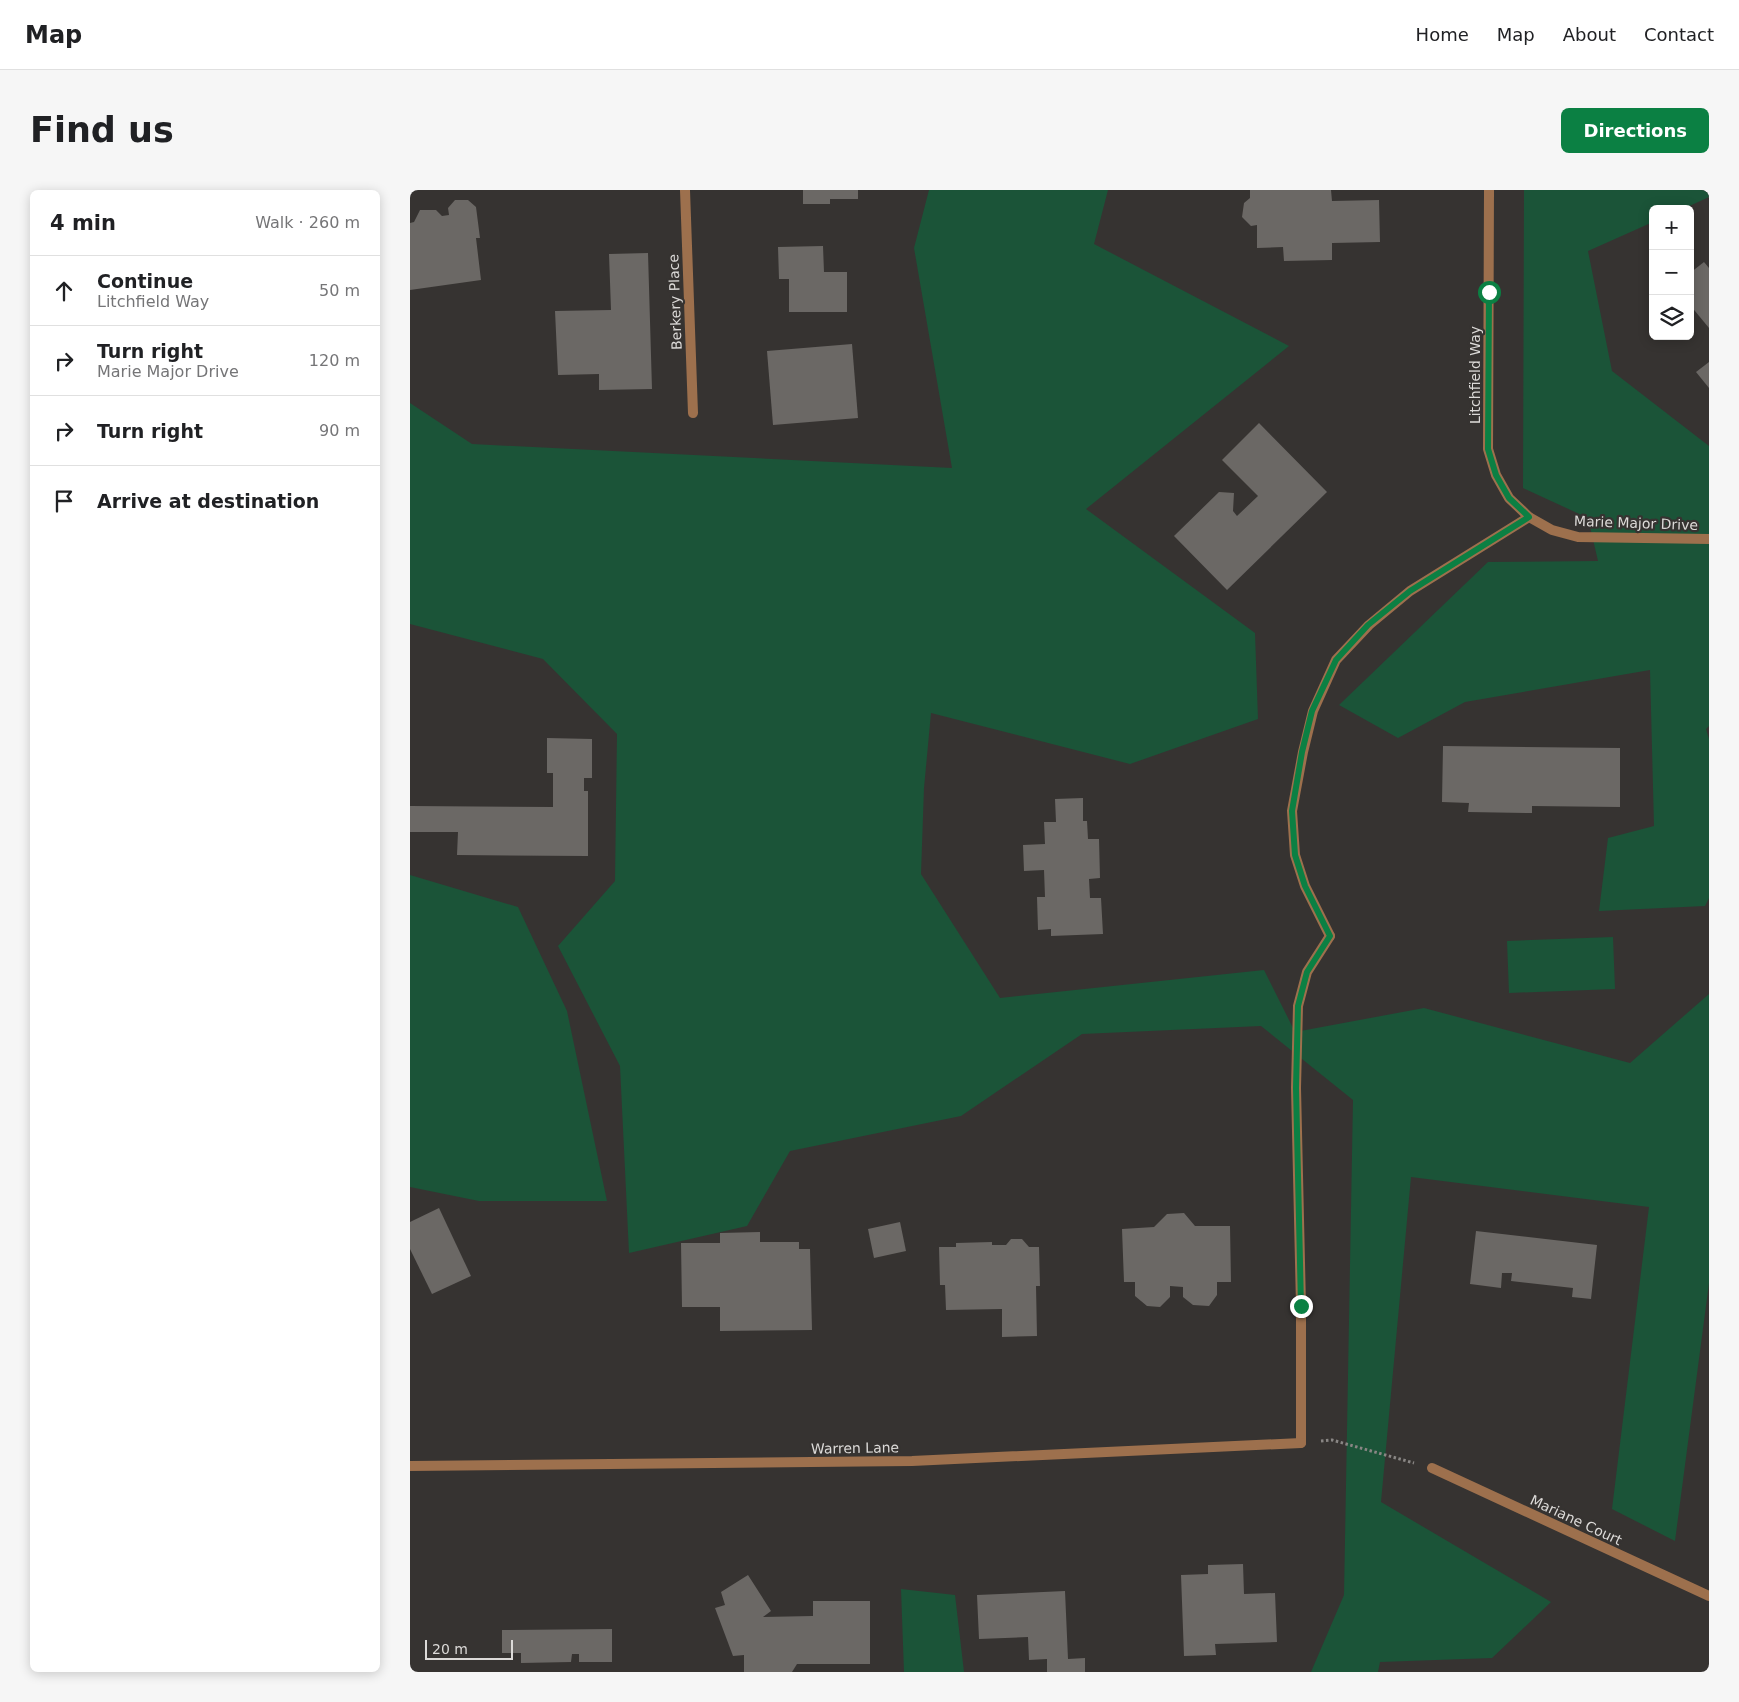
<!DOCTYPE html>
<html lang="en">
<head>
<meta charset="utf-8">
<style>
  body { margin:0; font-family:"DejaVu Sans",sans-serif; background:#f6f6f6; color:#202124 }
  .controls { position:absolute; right:15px; top:15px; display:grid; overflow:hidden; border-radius:8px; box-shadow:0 2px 12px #0003 }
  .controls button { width:45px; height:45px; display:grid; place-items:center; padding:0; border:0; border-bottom:1px solid #e0e0e0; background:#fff; color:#202124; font:25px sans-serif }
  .scale { position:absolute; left:15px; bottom:12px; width:88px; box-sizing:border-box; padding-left:5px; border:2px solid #dcdad8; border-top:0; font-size:14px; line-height:18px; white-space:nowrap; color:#dcdad8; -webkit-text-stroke:4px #363331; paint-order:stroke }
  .stop { position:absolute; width:15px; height:15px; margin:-11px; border:4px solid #0b8043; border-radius:50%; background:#fff }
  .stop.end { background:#0b8043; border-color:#fff; box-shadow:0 1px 5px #0008 }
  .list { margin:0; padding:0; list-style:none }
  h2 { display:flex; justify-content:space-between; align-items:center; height:65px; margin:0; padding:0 20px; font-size:21px }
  h2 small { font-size:16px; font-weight:400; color:#757577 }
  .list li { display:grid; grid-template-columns:32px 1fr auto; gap:15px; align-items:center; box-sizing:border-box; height:70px; padding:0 20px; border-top:1px solid #e0e0e0 }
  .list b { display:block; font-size:19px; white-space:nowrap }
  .list p { margin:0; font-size:16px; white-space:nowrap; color:#757577 }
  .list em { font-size:16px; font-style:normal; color:#757577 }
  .icon { flex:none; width:28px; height:28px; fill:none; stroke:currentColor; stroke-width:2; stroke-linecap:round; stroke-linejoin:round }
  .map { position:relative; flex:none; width:1299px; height:1482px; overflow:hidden; border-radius:8px }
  header { display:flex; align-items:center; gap:30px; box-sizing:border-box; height:70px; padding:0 25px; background:#fff; border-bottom:1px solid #e0e0e0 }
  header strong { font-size:24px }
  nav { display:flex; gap:28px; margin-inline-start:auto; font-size:18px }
  .intro { display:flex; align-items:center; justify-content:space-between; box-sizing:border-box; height:120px; padding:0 30px }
  h1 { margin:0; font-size:35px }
  .button { padding:12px 22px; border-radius:8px; background:#0b8043; color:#fff; font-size:18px; font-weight:700 }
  main { display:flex; gap:30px; padding:0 30px }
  aside { flex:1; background:#fff; border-radius:8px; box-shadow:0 2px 12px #0003 }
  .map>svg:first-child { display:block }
  .green { fill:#1b5438 }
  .building { fill:#6b6865 }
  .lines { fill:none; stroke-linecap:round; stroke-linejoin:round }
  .path { stroke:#898684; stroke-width:3; stroke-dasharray:2.5 2.5; stroke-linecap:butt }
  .service { stroke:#9d704d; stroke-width:10 }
  .minor { stroke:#9d704d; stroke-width:10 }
  .route { stroke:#0b8043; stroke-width:6 }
  .labels { text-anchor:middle; stroke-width:4.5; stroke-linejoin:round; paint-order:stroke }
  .street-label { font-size:14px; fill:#dcdad8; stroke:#363331 }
</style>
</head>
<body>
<header>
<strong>Map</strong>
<nav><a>Home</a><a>Map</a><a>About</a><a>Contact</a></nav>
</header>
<div class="intro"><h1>Find us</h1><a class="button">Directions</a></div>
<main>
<aside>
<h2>4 min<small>Walk · 260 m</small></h2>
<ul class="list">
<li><svg class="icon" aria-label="ahead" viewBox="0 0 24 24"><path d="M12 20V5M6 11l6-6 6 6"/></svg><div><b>Continue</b><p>Litchfield Way</p></div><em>50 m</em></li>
<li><svg class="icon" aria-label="right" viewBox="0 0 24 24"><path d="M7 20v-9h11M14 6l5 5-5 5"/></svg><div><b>Turn right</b><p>Marie Major Drive</p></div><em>120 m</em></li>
<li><svg class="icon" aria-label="right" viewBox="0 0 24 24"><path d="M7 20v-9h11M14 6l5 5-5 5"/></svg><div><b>Turn right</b></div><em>90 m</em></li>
<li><svg class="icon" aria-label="arrive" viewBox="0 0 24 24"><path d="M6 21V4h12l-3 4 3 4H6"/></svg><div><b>Arrive at destination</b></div></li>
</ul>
</aside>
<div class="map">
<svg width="1299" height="1482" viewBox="0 0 1299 1482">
  <rect width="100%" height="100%" fill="#363331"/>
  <g class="green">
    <path d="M 519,0 L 698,0 L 684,54 L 879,156 L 676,319 L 845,443 L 848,529 L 720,574 L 521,523 L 514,598 L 511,684 L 590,808 L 854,780 L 885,842 L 1014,818 L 1220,873 L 1299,804 L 1299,1093 L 1265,1351 L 1202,1319 L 1239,1017 L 1001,987 L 971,1312 L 1141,1412 L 1082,1468 L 970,1472 L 968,1482 L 901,1482 L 934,1405 L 943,910 L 851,836 L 672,844 L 551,926 L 380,961 L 337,1036 L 219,1063 L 210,876 L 148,756 L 205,691 L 207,544 L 133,469 L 0,434 L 0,213 L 62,254 L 542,278 L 504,58 Z"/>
    <path d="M 1114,0 L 1299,0 L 1299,7 L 1273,19 L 1243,19 L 1243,32 L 1178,61 L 1202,181 L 1299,256 L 1299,536 L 1296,539 L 1299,549 L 1299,708 L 1295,716 L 1189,721 L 1198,648 L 1244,636 L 1240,480 L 1055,512 L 988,548 L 929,515 L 1078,372 L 1188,371 L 1178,328 L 1113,298 Z"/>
    <path d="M 0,685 L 108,717 L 157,821 L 197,1011 L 69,1011 L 0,997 Z"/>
    <path d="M 1203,747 L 1205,799 L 1099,803 L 1097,751 Z"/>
    <path d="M 491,1399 L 545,1405 L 554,1482 L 494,1482 Z"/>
  </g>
  <g class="building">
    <path d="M 393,0 L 448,0 L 448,9 L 420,9 L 420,14 L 393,14 Z"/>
    <path d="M 840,0 L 921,0 L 922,11 L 969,10 L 970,52 L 922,53 L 922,70 L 874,71 L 873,57 L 847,58 L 847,35 L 841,36 L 832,27 L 834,13 L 840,8 Z"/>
    <path d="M 45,10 L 58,10 L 66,17 L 70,48 L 66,48 L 71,90 L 0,100 L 0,33 L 4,32 L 10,20 L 26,20 L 32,26 L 39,25 L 38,18 Z"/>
    <path d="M 413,56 L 414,82 L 437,82 L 437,122 L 379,122 L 379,89 L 369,89 L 368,57 Z"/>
    <path d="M 238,63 L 242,199 L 189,200 L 189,184 L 148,185 L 145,121 L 201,120 L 199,64 Z"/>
    <path d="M 1294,72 L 1299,78 L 1299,138 L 1280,115 L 1280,83 Z"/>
    <path d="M 442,154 L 448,228 L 363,235 L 357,161 Z"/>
    <path d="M 1299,172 L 1299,198 L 1286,182 Z"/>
    <path d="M 849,233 L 917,302 L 817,400 L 764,346 L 809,302 L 824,303 L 823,321 L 827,326 L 848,306 L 812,270 Z"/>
    <path d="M 137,548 L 182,549 L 182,588 L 174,588 L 174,601 L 178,601 L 178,666 L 47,665 L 48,642 L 0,642 L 0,616 L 143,617 L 143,583 L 137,583 Z"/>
    <path d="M 1033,556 L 1210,558 L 1210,617 L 1122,616 L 1122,623 L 1058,622 L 1059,613 L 1032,612 Z"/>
    <path d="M 673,608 L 673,631 L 677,631 L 678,649 L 689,649 L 690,688 L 679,689 L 680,708 L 691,708 L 693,744 L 641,746 L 641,739 L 628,740 L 627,707 L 635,707 L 634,680 L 614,681 L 613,655 L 635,654 L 634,632 L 646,632 L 645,609 Z"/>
    <path d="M 29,1018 L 61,1086 L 22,1104 L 0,1059 L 0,1032 Z"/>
    <path d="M 774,1023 L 785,1036 L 820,1036 L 821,1092 L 807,1092 L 807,1105 L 799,1116 L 783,1115 L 773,1107 L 773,1097 L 760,1096 L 760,1107 L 750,1117 L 737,1116 L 725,1106 L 725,1092 L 714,1092 L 712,1039 L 744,1037 L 757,1024 Z"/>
    <path d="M 490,1032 L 496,1061 L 464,1068 L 458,1039 Z"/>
    <path d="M 1066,1041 L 1187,1055 L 1181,1109 L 1162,1107 L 1163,1098 L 1101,1091 L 1102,1083 L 1092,1083 L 1091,1098 L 1060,1094 Z"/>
    <path d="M 350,1042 L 350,1052 L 389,1052 L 389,1059 L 400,1059 L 402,1140 L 310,1141 L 310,1117 L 272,1117 L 271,1053 L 310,1053 L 310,1043 Z"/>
    <path d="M 601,1049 L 612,1049 L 619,1057 L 629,1057 L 630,1096 L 626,1096 L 627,1146 L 592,1147 L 592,1119 L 536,1120 L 535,1095 L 530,1095 L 529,1057 L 546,1057 L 546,1053 L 582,1052 L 582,1055 L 596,1055 Z"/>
    <path d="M 833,1374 L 834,1404 L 865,1403 L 867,1452 L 805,1454 L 806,1465 L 774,1466 L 771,1385 L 798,1384 L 798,1375 Z"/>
    <path d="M 338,1385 L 361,1421 L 353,1427 L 403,1426 L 403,1411 L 460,1411 L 460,1474 L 387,1474 L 382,1482 L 334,1482 L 334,1465 L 323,1466 L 305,1418 L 315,1415 L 311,1402 Z"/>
    <path d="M 655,1401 L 658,1469 L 675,1468 L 675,1482 L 637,1482 L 637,1469 L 619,1470 L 618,1447 L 569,1449 L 567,1405 Z"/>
    <path d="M 202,1439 L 202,1472 L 169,1472 L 169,1464 L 162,1464 L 161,1472 L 111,1473 L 111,1463 L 92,1463 L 92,1440 Z"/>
  </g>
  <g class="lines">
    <path class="path" d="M 911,1251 L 922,1250 L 1004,1273"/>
    <path class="service" d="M 891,1253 L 891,1116 L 886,898 L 888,816 L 897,782 L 920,746"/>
    <g class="minor">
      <path d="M 275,0 L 283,223"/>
      <path d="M 1079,0 L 1078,259 L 1086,285 L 1099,308 L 1119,327 L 1142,340 L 1168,347 L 1299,349"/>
      <path d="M 920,746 L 895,696 L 885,665 L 882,621 L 893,562 L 903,521 L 926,470 L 959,435 L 1000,401 L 1119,327"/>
      <path d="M 0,1276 L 502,1271 L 891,1253"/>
      <path d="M 1022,1278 L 1299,1406"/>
    </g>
  </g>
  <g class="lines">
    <path class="route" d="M 891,1116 L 886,898 L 888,816 L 897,782 L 920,746 L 895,696 L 885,665 L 882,621 L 892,562 L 902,521 L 926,470 L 958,435 L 1000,401 L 1119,327 L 1099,308 L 1086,285 L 1078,259 L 1079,102"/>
  </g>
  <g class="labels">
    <g class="street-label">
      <text transform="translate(265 112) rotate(-92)" y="5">Berkery Place</text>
      <text transform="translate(1065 185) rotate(-90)" y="5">Litchfield Way</text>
      <text transform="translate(1226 333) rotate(2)" y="5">Marie Major Drive</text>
      <text transform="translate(445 1258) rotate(-1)" y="5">Warren Lane</text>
      <text transform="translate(1166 1330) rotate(25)" y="5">Mariane Court</text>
    </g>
  </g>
</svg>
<div class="controls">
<button>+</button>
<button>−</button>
<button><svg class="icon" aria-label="layers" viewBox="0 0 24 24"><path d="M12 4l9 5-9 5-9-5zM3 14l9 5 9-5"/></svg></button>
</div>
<div class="scale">20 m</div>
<div class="stop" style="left:1079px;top:102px"></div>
<div class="stop end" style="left:891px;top:1116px"></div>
</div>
</main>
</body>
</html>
